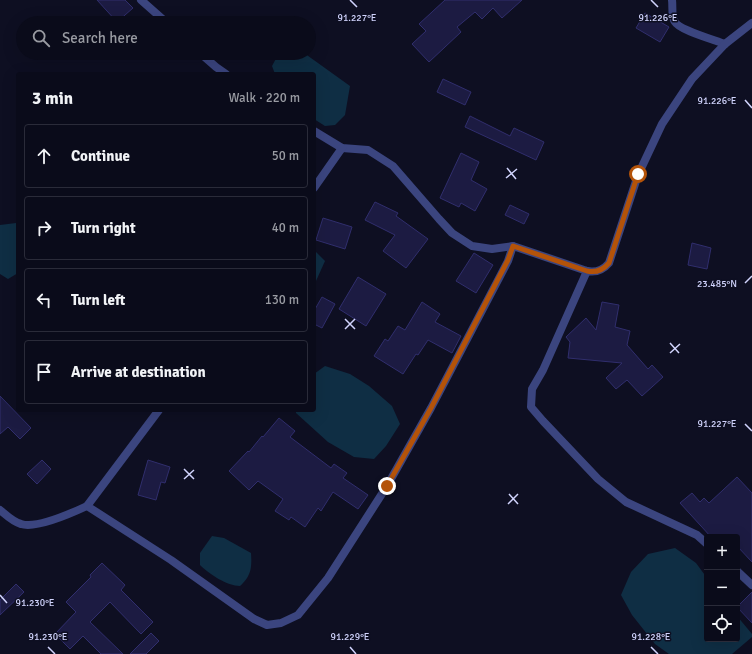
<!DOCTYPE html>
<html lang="en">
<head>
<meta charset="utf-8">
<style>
  body { margin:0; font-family:Signika,sans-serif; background:#181927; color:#f1f3f6 }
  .controls { position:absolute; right:12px; bottom:12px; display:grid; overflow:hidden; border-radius:4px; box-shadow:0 4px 16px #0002 }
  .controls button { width:36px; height:36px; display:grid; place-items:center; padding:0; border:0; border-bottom:1px solid #2a2b39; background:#0a0b1a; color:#f1f3f6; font:20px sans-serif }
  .stop { position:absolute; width:12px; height:12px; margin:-9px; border:3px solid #b45309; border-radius:50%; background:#fff }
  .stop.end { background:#b45309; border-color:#fff; box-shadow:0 1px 4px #0008 }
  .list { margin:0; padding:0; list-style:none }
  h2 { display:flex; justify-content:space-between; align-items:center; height:52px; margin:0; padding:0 16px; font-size:17px }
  h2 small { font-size:13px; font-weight:400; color:#999ba2 }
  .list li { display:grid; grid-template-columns:26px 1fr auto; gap:12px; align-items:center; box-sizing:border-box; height:64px; margin:0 8px 8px; padding:0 8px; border:1px solid #2a2b39; border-radius:4px }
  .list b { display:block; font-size:15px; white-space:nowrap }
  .list em { font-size:13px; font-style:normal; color:#999ba2 }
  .icon { flex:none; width:22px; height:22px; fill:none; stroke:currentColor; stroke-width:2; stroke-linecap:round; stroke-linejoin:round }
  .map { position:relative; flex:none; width:752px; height:654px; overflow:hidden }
  .search { position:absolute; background:#0a0b1a; box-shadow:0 4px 16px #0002; left:16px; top:16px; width:300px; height:44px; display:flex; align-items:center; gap:10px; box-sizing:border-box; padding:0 14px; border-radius:22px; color:#999ba2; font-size:15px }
  .panel { position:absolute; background:#0a0b1a; box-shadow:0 4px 16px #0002; left:16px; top:72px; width:300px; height:340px; border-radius:4px }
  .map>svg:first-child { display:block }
  .water { fill:#0f2e44 }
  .building { fill:#1c1b42; stroke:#302e6d }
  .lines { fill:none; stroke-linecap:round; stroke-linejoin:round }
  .minor { stroke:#3b457f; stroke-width:8 }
  .route { stroke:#b45309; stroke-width:5 }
  .ticks { fill:none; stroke:#d1d4fd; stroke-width:1.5 }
  .ticks-label { font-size:10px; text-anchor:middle; fill:#d1d4fd; stroke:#0e0f22; stroke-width:3; stroke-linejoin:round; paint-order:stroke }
</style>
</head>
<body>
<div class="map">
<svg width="752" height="654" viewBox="0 0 752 654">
  <rect width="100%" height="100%" fill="#0e0f22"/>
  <g class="water">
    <path d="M 279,53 L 304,53 L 350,86 L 345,115 L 335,125 L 325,126 L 314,119 L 314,74 L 275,74 L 272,66 Z"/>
    <path d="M 16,223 L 18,225 L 18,273 L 8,279 L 0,274 L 0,225 Z"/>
    <path d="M 314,250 L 325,261 L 316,281 L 314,283 Z"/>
    <path d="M 325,366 L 350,374 L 369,386 L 392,406 L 400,424 L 386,446 L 374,459 L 354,457 L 328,442 L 296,413 L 296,410 L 314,410 L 314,374 Z"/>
    <path d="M 212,536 L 224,538 L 251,553 C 252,568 251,576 240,586 C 227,586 209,574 200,565 L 200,553 Z"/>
    <path d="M 675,548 L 696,563 L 707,578 L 707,639 L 737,639 L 737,616 L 752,634 L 752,637 L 732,654 L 669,654 L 655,644 L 632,615 L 621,595 L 631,572 L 648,554 Z"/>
  </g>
  <g class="building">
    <path d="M 97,0 L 125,0 L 133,8 L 117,22 Z"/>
    <path d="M 445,0 L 522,0 L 502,18 L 493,8 L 482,19 L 475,12 L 457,27 L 461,32 L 429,62 L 412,44 L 426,31 L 419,24 Z"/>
    <path d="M 645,13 L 669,27 L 660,42 L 636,28 Z"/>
    <path d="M 443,79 L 471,92 L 465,105 L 437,92 Z"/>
    <path d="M 470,116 L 510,136 L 514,128 L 544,142 L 536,160 L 465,127 Z"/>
    <path d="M 461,153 L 479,162 L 471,180 L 487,189 L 475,211 L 461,203 L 459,207 L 440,198 Z"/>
    <path d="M 375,202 L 398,213 L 396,216 L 428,239 L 406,268 L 383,251 L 395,235 L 365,220 Z"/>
    <path d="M 510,205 L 529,214 L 524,224 L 505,215 Z"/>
    <path d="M 323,218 L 352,227 L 345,249 L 316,240 Z"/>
    <path d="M 692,243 L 711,248 L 707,269 L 688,265 Z"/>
    <path d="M 474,253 L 493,265 L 476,293 L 456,281 Z"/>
    <path d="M 358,277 L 386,294 L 366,326 L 339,309 Z"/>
    <path d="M 322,297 L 335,304 L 322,328 L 314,324 L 314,311 Z"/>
    <path d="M 422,302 L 440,314 L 435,322 L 461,336 L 452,353 L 428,340 L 418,355 L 416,354 L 403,374 L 374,356 L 385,339 L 388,341 L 398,326 L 405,330 Z"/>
    <path d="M 602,302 L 619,305 L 615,327 L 630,331 L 627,345 L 648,369 L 652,365 L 663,377 L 642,396 L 627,380 L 616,389 L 606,378 L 622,363 L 568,358 L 570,342 L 566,337 L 586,318 L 596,330 Z"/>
    <path d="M 0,396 L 31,428 L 20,439 L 8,427 L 0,434 Z"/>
    <path d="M 279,418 L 295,431 L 290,437 L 331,468 L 334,464 L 347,473 L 343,478 L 368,495 L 358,509 L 333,492 L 321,511 L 318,508 L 305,527 L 291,517 L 289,520 L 275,511 L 283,499 L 258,481 L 249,490 L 229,471 L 248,451 L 249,452 L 262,436 L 263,437 Z"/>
    <path d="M 42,460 L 51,469 L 37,484 L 27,474 Z"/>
    <path d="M 148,460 L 170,467 L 165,483 L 161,482 L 156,500 L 138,495 Z"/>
    <path d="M 737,477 L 752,493 L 752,562 L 737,546 L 737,537 L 711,537 L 680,503 L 692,493 L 700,502 L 704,498 L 709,503 Z"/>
    <path d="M 102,563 L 125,585 L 121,590 L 153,622 L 141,634 L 110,602 L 90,622 L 123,654 L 101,654 L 83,636 L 70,649 L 55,634 L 76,612 L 66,602 L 91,577 L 90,575 Z"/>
    <path d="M 16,584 L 24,592 L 0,615 L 0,600 Z"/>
    <path d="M 752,592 L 752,623 L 737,607 Z"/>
    <path d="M 151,633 L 159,641 L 146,654 L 130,654 Z"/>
  </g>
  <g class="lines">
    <g class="minor">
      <path d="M 141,0 L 167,23"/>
      <path d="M 672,0 C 673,7 671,17 675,22 C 679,30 715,40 725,44"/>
      <path d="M 200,53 L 216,67 L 226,74"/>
      <path d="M 314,131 L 342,148 L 368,150 L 393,166 L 439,219 L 452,233 L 472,246 L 492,249 L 513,246 L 587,271 C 596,273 603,270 609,263 L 638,175 L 662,124 L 692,79 L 725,44 L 752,23"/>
      <path d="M 314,188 L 342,148"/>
      <path d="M 587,271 L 543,370 L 532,389 L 531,407 L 543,421 L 598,479 L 626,502 L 697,535 L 707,544"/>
      <path d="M 159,410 L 87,506 L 171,560 L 254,619 L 267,625 L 281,623 L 298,615 L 328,578 L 387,486 L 431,408 L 508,261 L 513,246"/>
      <path d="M 0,510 C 6,515 13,522 21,524 C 36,529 72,513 87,506"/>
      <path d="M 737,571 L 752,585"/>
    </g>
  </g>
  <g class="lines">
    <path class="route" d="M 387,486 L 431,408 L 508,260 L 513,246 L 587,271 C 596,273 603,270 609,263 L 638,174"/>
  </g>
  <path class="ticks" d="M 350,0 L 357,7M 651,0 L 658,7M 745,100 L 752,108M 507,168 L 516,179M 506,178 L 517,169M 745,283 L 752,276M 345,319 L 355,329M 345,329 L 355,319M 670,343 L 679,353M 670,353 L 680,344M 745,424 L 752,431M 184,469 L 194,479M 184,479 L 194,470M 509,494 L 518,504M 508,504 L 518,494M 0,595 L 7,603M 48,647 L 55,654M 350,647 L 356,654M 651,647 L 658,654"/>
  <g class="ticks-label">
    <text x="357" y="21">91.227°E</text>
    <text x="658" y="21">91.226°E</text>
    <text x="717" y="104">91.226°E</text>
    <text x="717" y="287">23.485°N</text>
    <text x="717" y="427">91.227°E</text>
    <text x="35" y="606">91.230°E</text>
    <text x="48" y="640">91.230°E</text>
    <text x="350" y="640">91.229°E</text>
    <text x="651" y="640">91.228°E</text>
  </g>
</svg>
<div class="controls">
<button>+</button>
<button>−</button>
<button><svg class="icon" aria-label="locate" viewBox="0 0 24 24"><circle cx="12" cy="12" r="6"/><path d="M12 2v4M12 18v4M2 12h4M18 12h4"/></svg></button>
</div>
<div class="stop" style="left:638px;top:174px"></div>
<div class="stop end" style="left:387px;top:486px"></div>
<div class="search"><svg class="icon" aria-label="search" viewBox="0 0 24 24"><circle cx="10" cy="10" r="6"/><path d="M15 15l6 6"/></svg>Search here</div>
<section class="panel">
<h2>3 min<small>Walk · 220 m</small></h2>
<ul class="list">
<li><svg class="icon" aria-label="ahead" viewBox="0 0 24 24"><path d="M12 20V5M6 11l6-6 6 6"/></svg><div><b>Continue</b></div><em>50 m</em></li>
<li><svg class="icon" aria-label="right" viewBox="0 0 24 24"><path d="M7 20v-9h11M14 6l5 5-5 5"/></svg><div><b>Turn right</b></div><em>40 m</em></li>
<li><svg class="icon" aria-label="left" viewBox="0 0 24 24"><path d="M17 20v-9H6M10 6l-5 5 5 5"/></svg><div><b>Turn left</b></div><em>130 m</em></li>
<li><svg class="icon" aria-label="arrive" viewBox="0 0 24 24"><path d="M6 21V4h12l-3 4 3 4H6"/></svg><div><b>Arrive at destination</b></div></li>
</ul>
</section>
</div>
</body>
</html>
